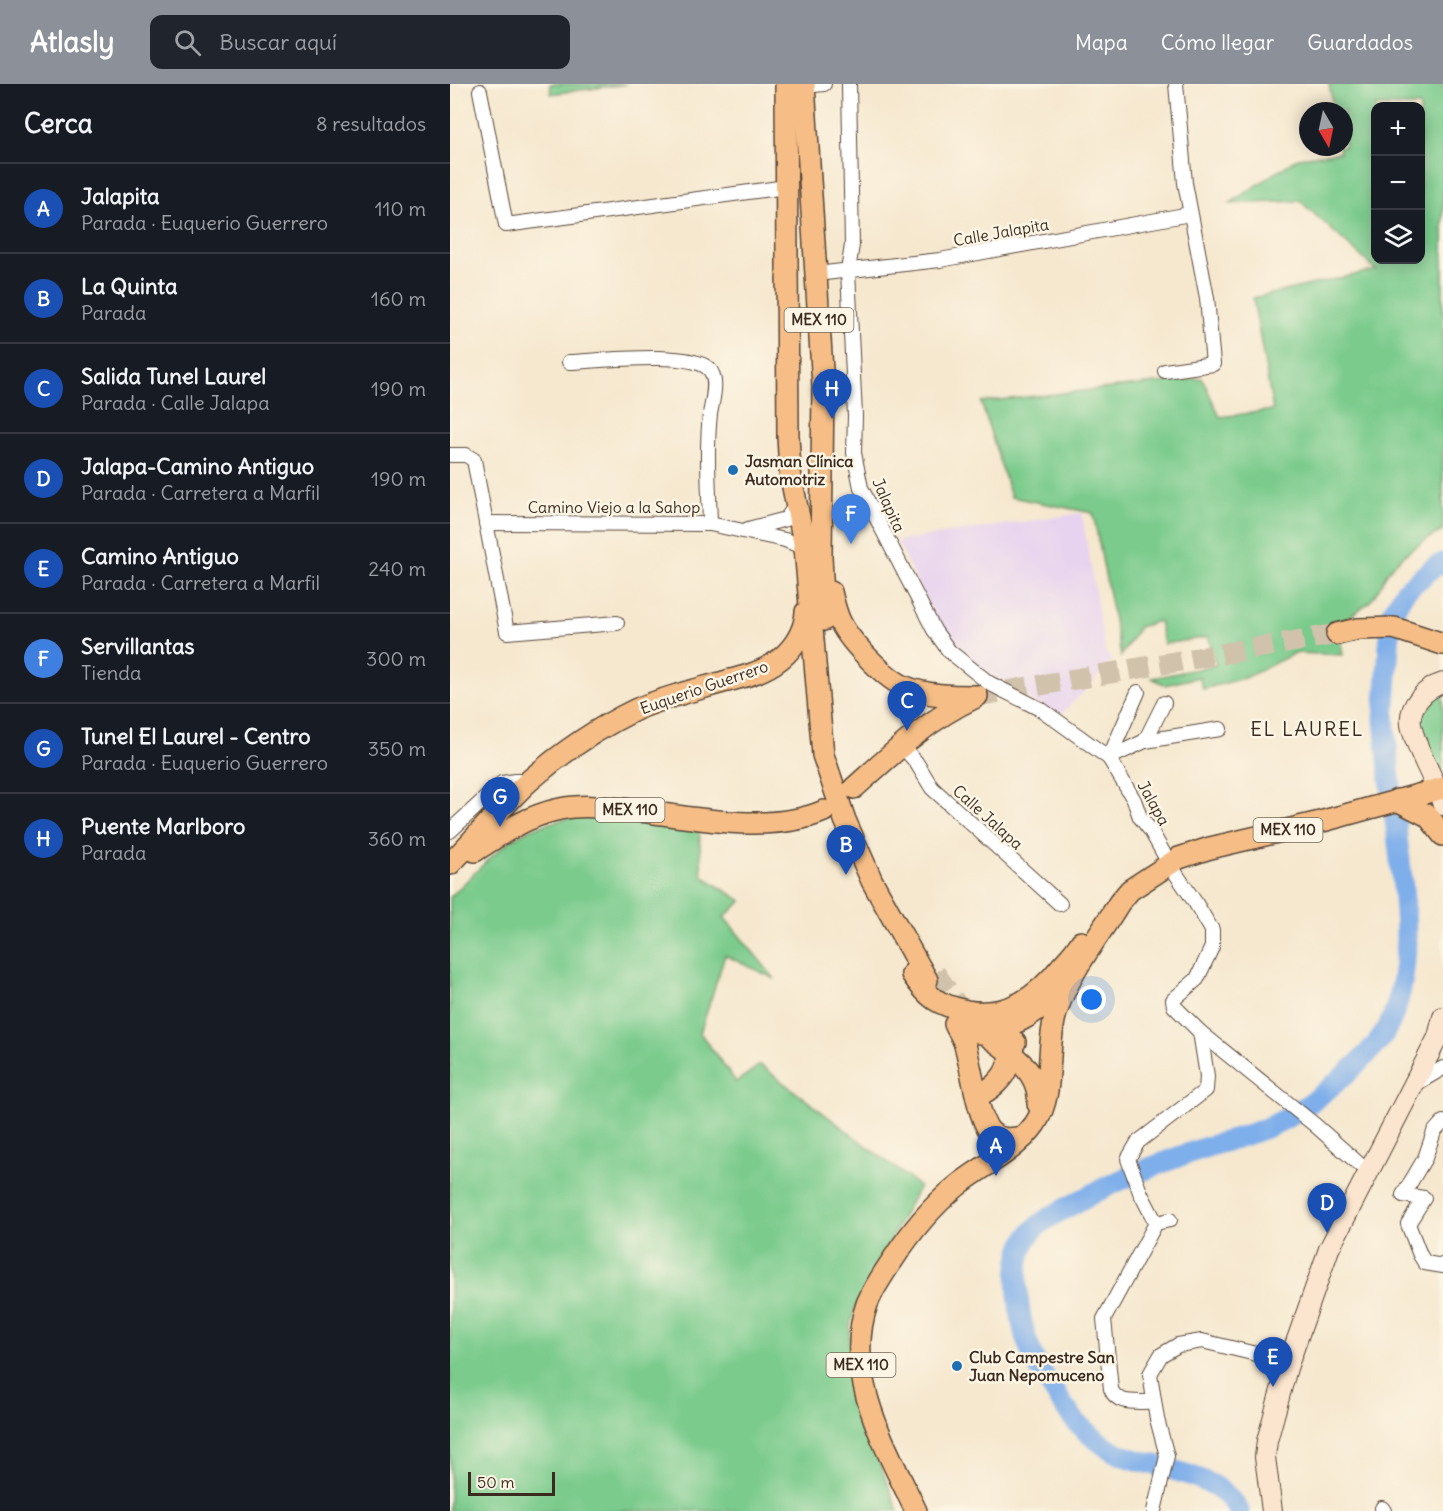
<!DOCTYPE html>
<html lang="es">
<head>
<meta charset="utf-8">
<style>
  body { margin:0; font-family:Delius,sans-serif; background:#20242c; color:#f1f3f6 }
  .controls { position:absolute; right:18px; top:18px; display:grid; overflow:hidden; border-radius:12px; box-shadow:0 3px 15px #0003 }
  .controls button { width:54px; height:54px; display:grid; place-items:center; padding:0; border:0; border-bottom:2px solid #363941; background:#171b24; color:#f1f3f6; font:30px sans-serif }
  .compass { position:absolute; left:849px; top:18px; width:54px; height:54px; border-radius:50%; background:#171b24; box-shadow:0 3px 15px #0003; rotate:171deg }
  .scale { position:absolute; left:18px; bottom:15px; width:87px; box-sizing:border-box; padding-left:6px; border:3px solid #3b2a1e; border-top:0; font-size:16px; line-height:21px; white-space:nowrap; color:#3b2a1e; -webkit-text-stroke:4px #fcf5e5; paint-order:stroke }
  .you { position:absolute; left:642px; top:916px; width:21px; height:21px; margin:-15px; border:4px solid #fff; border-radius:50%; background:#1a73e8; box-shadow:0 0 0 9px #1a73e833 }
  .badge { display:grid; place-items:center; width:39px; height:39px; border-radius:50%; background:#8c9099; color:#fff; font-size:20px; font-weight:700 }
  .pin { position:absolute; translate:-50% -50px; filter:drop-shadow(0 2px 3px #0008) }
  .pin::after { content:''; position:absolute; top:32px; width:21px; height:18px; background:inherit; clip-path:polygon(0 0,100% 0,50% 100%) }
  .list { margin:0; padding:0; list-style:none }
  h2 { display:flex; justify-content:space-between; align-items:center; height:78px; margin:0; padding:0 24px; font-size:26px }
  h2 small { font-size:20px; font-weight:400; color:#9ea1a6 }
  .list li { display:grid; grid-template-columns:39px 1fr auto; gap:18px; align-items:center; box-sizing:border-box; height:90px; padding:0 24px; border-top:2px solid #363941 }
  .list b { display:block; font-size:22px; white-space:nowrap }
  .list p { margin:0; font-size:20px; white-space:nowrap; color:#9ea1a6 }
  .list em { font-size:20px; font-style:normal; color:#9ea1a6 }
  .icon { flex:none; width:33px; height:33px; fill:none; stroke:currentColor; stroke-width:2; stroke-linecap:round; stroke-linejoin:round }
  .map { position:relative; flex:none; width:993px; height:1427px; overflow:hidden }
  header { display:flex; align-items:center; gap:36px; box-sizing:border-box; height:84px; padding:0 30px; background:#8c9099; color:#fff }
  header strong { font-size:28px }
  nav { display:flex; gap:33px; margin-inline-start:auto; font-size:21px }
  .search { width:420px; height:54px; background:#20242c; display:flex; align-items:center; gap:15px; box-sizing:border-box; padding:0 21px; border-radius:12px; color:#9ea1a6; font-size:22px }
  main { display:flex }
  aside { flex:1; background:#171b24 }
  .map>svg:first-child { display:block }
  .built { fill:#e7d2ef }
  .green { fill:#7acb8c; stroke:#5a7a55; stroke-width:1.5; fill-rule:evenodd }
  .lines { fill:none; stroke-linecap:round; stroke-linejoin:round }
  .river { stroke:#7fafea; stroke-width:21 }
  .primary-tunnel { stroke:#d1c2ac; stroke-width:21; stroke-dasharray:21 10; stroke-linecap:butt }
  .minor-casing { stroke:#574639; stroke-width:16 }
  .secondary-casing { stroke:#574639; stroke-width:22 }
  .primary-casing { stroke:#574639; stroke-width:24 }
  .minor { stroke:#fff; stroke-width:14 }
  .secondary { stroke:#fbe5cf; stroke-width:20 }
  .primary { stroke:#f6be86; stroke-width:21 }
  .poi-dot { fill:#1f6fb2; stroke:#fcf5e5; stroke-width:2 }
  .labels { text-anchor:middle; stroke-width:5; stroke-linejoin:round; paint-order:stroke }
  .shield { fill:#fcf5e5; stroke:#75675a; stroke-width:1.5 }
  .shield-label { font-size:15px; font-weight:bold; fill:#3b2a1e }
  .street-label { font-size:16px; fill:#3b2a1e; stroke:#fcf5e5 }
  .poi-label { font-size:16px; font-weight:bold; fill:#3b2a1e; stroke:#fcf5e5; text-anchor:start }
  .quarter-label { font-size:20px; letter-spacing:1.5px; fill:#3b2a1e; stroke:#fcf5e5 }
</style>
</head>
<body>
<header>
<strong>Atlasly</strong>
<div class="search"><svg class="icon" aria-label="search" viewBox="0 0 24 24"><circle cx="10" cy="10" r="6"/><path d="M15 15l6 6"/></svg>Buscar aquí</div>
<nav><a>Mapa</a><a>Cómo llegar</a><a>Guardados</a></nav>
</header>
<main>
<aside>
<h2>Cerca<small>8 resultados</small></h2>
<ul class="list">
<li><span class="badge" style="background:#1a4fb4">A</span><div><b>Jalapita</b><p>Parada · Euquerio Guerrero</p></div><em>110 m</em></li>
<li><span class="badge" style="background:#1a4fb4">B</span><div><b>La Quinta</b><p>Parada</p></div><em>160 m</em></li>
<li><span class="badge" style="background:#1a4fb4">C</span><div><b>Salida Tunel Laurel</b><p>Parada · Calle Jalapa</p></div><em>190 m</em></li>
<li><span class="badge" style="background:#1a4fb4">D</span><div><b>Jalapa-Camino Antiguo</b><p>Parada · Carretera a Marfil</p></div><em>190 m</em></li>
<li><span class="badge" style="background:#1a4fb4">E</span><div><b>Camino Antiguo</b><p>Parada · Carretera a Marfil</p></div><em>240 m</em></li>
<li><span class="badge" style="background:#3f7fe0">F</span><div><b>Servillantas</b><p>Tienda</p></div><em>300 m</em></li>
<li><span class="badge" style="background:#1a4fb4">G</span><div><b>Tunel El Laurel - Centro</b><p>Parada · Euquerio Guerrero</p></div><em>350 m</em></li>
<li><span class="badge" style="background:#1a4fb4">H</span><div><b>Puente Marlboro</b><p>Parada</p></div><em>360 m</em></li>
</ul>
</aside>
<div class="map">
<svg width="993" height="1427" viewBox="0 0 993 1427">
  <rect width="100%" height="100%" fill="#fcf5e5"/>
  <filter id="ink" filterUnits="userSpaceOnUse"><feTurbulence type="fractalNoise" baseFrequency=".0167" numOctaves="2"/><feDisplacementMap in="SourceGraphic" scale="12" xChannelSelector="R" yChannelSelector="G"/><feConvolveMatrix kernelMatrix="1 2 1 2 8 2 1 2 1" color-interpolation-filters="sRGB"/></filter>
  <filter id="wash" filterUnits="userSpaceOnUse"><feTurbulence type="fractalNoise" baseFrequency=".008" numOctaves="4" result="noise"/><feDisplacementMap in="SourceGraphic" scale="24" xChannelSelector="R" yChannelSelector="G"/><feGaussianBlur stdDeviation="1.35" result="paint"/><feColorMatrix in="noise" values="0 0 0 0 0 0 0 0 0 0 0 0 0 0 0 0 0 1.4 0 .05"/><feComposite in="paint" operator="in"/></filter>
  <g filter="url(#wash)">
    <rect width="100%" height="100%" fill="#f6e8cf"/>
    <path class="built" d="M 632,429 L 655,568 L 662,576 L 634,608 L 609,632 L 527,585 L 495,555 L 447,457 Z"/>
    <g class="green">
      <path d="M 100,0 L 177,0 L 101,10 Z"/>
      <path d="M 879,0 L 993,0 L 993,447 C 976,454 948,473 937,489 C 931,499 927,512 917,520 C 907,528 896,532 888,542 L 893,571 L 845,569 L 797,593 L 753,605 L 749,593 L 715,601 L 702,594 L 766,581 L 758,553 L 714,560 L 709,537 L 689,543 L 671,572 L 643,429 L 561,413 L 531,318 L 752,294 L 770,333 L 823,326 L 803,214 L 926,186 L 850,117 L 779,120 L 848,74 L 890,68 L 889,63 L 894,63 L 894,27 L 884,27 ZM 926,22 L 970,22 L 970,176 L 926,176 Z"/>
      <path d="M 993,604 L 993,686 L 987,687 L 968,640 L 972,620 Z"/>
      <path d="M 138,730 L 249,744 L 252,792 L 292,817 L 274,833 L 325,895 L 275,871 L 250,949 L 286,998 L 310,981 L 469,1102 L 406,1221 C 404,1229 401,1236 400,1244 C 394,1298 429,1376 448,1427 L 0,1427 L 0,813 C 24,791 49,760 79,746 C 98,738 118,734 138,730 Z"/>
    </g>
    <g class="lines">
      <g class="river">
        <path d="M 941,704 L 934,635 L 941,531 L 955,507 L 984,483 L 993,479"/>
        <path d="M 789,1427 C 769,1388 704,1385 667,1369 C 654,1363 639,1350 629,1341 C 618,1330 587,1283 581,1268 C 569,1238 559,1181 578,1153 C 589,1136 612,1127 629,1117 C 670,1094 712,1078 757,1063 C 783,1055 811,1048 835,1035 C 858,1022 878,1006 897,989 C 912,976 928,961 938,943 C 969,879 952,801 945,734"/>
      </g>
    </g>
  </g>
  <g filter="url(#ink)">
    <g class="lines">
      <g class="primary-tunnel">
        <path d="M 527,612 L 887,550"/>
        <path d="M 485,889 L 516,934"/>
      </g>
      <defs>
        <g id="minor">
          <path d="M 399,0 L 402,161 L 398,187 L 405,332 L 404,369 L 411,404 L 484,546 L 499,567 L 539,599 L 592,626 L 659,674 L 695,657 L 770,645"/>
          <path d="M 354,2 L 374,0"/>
          <path d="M 30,7 L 56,141 L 336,103"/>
          <path d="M 366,190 L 490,176 L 740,130"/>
          <path d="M 119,278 C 148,277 240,266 259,285 C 269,295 262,318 260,330 C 256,367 259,403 260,440"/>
          <path d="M 715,287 L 763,280 L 757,214 L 735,99 L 726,0"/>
          <path d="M 0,371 L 16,371 L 24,376 L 57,548 L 167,539"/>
          <path d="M 36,439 L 260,440 L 335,456 L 355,464"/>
          <path d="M 298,445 L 336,435 L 347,420"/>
          <path d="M 688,608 L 659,674 L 684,716 L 690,733 L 701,747 L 720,781 L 745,818 L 762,846 L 762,863 L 747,895 L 723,916 L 724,922 L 750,948 L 865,1041 L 918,1088"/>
          <path d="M 695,657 L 714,619"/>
          <path d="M 452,662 L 466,678 L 482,704 L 610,820"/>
          <path d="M 0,747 L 52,699 L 65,697 L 79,697"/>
          <path d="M 964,1001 L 993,984"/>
          <path d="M 993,1038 L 984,1048 L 975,1074 L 953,1111 L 974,1114 L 958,1140 L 970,1171 L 975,1179 L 993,1182"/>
          <path d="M 706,1139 L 690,1108 L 678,1075 L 688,1058 L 756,1006 L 757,992 L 750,948"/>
          <path d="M 704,1318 C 688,1317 667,1322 661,1305 L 654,1235 L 706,1139 L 720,1136"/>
          <path d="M 932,1424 L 934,1427"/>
          <path d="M 704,1427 L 717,1372 L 707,1335 L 700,1290 L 711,1271 L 728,1261 L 752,1257 L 823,1274 L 831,1277 L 837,1284"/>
        </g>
        <g id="secondary">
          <path d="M 993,599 C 976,604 958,621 961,641 C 967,669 985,694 993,721"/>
          <path d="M 822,1427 L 815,1373 L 817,1357 L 837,1284 L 879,1165 L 988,953 L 993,933"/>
        </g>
        <g id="primary">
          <path d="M 336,0 L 338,352 L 340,388 L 355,464 L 373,671 L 395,736 L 422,797 L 477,896"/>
          <path d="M 354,0 L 373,302 L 371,472 L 374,536"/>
          <path d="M 381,508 C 383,516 385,526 389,535 C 397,555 433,592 453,602 C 476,612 503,612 527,612"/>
          <path d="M 887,550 L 908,545 L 944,544 L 993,560"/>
          <path d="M 404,704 C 442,670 477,636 524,614"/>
          <path d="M 947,716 L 978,732 L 993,751"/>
          <path d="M 25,767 C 52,749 77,732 110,725 C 134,720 160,724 183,726 C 241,733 319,751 374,727"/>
          <path d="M 0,780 C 27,753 51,723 79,697 C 110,670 148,644 185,626 C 214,613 246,606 277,597 C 293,593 309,589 323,580 C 341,569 355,549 356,528"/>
          <path d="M 462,890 C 478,914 488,921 517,927 C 558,934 587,913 611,883 C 618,875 626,867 631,858"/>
          <path d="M 516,935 C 541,958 593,981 588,1020"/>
          <path d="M 505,940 C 508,947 513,953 515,961 C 521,980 528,1039 542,1049 C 552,1057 562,1055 574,1053"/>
          <path d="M 531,949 C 570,940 579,934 609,908"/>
          <path d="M 528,1012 C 540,1006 554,995 558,981 C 560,972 560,967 565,958"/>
          <path d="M 466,1427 C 437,1365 392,1291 417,1220 C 423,1205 433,1190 442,1177 C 460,1149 481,1123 507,1102 C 533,1081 565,1068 585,1040 C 606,1008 595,965 606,929 C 618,890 648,854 669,819 L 680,806 L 729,774 L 760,764 L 866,739 L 993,704"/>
        </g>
      </defs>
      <use href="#minor" class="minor-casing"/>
      <use href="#secondary" class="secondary-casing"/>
      <use href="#primary" class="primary-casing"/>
      <use href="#minor" class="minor"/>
      <use href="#secondary" class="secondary"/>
      <use href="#primary" class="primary"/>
    </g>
  </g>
  <g class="poi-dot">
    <circle cx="283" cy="386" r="6"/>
    <circle cx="507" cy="1282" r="6"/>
  </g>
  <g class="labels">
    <g class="shield">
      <rect x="334.5" y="224" width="69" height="24" rx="4.5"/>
      <rect x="145.5" y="714" width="69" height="24" rx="4.5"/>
      <rect x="803.5" y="734" width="69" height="24" rx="4.5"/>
      <rect x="376.5" y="1269" width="69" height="24" rx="4.5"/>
    </g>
    <g class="shield-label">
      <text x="369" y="241">MEX 110</text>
      <text x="180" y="731">MEX 110</text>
      <text x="838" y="751">MEX 110</text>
      <text x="411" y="1286">MEX 110</text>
    </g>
    <g class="street-label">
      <text transform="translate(551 148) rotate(-10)" y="6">Calle Jalapita</text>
      <text transform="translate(439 421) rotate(66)" y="6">Jalapita</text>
      <text x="164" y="429">Camino Viejo a la Sahop</text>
      <text transform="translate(254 603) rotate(-19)" y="6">Euquerio Guerrero</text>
      <text transform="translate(704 719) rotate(61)" y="6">Jalapa</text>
      <text transform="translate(538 733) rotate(42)" y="6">Calle Jalapa</text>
    </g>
    <g class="poi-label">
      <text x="295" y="383">Jasman Clínica<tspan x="295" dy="18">Automotriz</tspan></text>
      <text x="519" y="1279">Club Campestre San<tspan x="519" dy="18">Juan Nepomuceno</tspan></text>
    </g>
    <g class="quarter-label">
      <text x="857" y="652">EL LAUREL</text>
    </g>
  </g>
</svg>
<div class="controls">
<button>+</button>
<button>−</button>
<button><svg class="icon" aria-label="layers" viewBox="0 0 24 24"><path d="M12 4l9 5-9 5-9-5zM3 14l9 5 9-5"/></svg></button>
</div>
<svg class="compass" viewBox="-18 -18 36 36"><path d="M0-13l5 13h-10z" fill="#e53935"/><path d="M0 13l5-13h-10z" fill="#9ea1a6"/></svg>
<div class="scale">50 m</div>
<div class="you"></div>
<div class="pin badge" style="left:546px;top:1092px;background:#1a4fb4">A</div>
<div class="pin badge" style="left:396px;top:791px;background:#1a4fb4">B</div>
<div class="pin badge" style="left:457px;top:647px;background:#1a4fb4">C</div>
<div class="pin badge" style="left:877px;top:1149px;background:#1a4fb4">D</div>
<div class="pin badge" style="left:823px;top:1303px;background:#1a4fb4">E</div>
<div class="pin badge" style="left:401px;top:460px;background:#3f7fe0">F</div>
<div class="pin badge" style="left:50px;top:743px;background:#1a4fb4">G</div>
<div class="pin badge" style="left:382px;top:335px;background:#1a4fb4">H</div>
</div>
</main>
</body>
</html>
